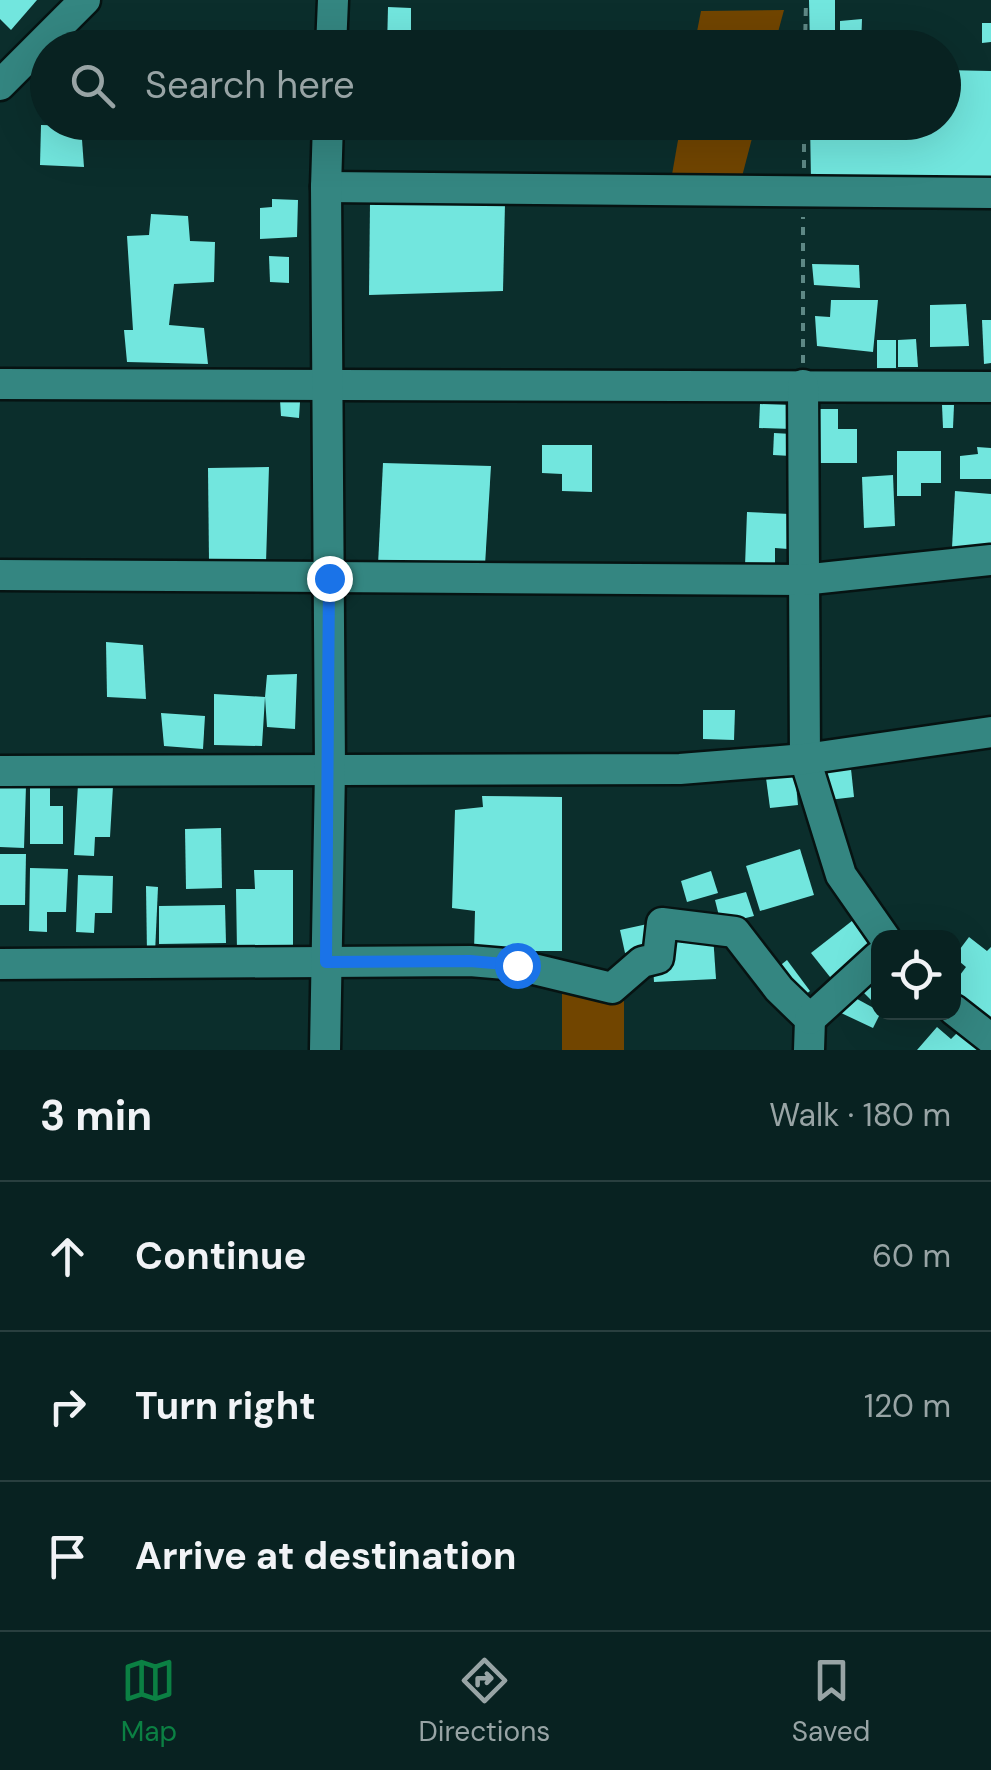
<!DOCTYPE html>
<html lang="en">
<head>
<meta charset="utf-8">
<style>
  body { margin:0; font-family:"DM Sans",sans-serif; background:#112a2a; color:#f1f3f6 }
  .controls { position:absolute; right:30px; bottom:30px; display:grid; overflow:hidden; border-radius:20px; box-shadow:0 10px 40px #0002 }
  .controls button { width:90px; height:90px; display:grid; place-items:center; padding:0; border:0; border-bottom:2px solid #293f3f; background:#082221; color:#f1f3f6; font:50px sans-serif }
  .stop { position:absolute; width:30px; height:30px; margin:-22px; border:8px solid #1a73e8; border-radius:50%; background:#fff }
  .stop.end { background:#1a73e8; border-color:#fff; box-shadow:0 2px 10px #0008 }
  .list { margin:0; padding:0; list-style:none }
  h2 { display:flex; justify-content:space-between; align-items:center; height:130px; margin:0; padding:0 40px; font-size:42px }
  h2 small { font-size:32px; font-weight:400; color:#98a4a5 }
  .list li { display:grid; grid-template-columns:65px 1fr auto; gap:30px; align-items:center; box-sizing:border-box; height:150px; padding:0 40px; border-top:2px solid #293f3f }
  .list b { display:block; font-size:38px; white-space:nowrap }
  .list em { font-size:32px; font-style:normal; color:#98a4a5 }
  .icon { flex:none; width:55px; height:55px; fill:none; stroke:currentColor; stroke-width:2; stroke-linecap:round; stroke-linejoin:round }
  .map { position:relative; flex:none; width:991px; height:1050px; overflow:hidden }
  .search { position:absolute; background:#082221; box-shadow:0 10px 40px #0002; left:30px; right:30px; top:30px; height:110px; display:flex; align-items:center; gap:25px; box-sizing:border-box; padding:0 35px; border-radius:55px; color:#98a4a5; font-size:38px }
  .sheet { height:580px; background:#082221 }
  nav { display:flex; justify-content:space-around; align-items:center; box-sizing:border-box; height:140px; border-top:2px solid #293f3f; background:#082221; font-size:28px; color:#98a4a5 }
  nav a { display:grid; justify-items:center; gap:5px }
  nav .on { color:#0b8043 }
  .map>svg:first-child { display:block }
  .green { fill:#714500 }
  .building { fill:#72e6de }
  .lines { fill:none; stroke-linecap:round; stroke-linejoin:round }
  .minor-casing { stroke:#061312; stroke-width:35 }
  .path { stroke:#5e8885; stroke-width:4; stroke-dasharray:8 8; stroke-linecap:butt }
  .minor { stroke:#348681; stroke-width:30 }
  .route { stroke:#1a73e8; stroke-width:12 }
</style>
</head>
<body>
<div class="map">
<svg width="991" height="1050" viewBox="0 0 991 1050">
  <rect width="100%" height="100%" fill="#0b2e2c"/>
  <g class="green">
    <path d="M 784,10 L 774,47 L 694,47 L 701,11 Z"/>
    <path d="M 681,123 L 756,123 L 739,188 L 670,186 Z"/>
    <path d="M 562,984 L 624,997 L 624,1050 L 562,1050 Z"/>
  </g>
  <g class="building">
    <path d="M 0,0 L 37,0 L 11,30 L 0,19 Z"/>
    <path d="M 809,0 L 835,0 L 835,48 L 810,48 Z"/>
    <path d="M 388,7 L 411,8 L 411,48 L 387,48 Z"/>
    <path d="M 862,19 L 861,48 L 840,48 L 840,21 Z"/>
    <path d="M 982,23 L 991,23 L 991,42 L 982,43 Z"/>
    <path d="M 944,70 L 991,71 L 991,181 L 811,181 L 810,122 L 944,122 Z"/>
    <path d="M 41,125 L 81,126 L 84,167 L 40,165 Z"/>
    <path d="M 272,199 L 298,200 L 297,237 L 260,239 L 260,208 L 272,207 Z"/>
    <path d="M 370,203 L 505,203 L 503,291 L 369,295 Z"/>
    <path d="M 151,214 L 188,216 L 190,241 L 215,242 L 214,282 L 174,284 L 169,325 L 204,328 L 208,364 L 127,362 L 124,330 L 133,330 L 127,236 L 149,235 Z"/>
    <path d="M 269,256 L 289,257 L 289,283 L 270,282 Z"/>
    <path d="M 812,264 L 859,265 L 860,288 L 814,285 Z"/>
    <path d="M 831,300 L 878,300 L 873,352 L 817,346 L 815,316 L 830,317 Z"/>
    <path d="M 966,304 L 969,346 L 930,347 L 930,305 Z"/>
    <path d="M 982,320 L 991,320 L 991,363 L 984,364 Z"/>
    <path d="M 916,339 L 918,367 L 898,367 L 898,340 Z"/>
    <rect x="877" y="340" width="19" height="28"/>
    <path d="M 280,400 L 300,402 L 299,418 L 281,416 Z"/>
    <path d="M 760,404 L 792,405 L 792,429 L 759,428 Z"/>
    <path d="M 942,405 L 954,405 L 953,428 L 943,428 Z"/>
    <path d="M 816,409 L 838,409 L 838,429 L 857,429 L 857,463 L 816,463 Z"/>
    <path d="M 774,433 L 792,434 L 791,456 L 773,455 Z"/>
    <path d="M 542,445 L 592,445 L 592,492 L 562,491 L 562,474 L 542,473 Z"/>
    <path d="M 977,447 L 991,448 L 991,479 L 960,479 L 960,456 L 978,454 Z"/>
    <path d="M 897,451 L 941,451 L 941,483 L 921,483 L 921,496 L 897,496 Z"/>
    <path d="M 383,463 L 491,466 L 485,565 L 378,565 Z"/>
    <path d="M 269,467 L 266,562 L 209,561 L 208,468 Z"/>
    <path d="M 893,475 L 895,526 L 864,528 L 862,477 Z"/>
    <path d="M 955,491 L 991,494 L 991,547 L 952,548 Z"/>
    <path d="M 747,512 L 790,514 L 788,549 L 775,548 L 775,567 L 745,566 Z"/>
    <path d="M 106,642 L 143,645 L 146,699 L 107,697 Z"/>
    <path d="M 297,674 L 295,729 L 267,727 L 265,697 L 262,746 L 214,745 L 214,694 L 265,697 L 267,675 Z"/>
    <path d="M 703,710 L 735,710 L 734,740 L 703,739 Z"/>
    <path d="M 161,713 L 205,716 L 203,749 L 164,746 Z"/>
    <path d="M 851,769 L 854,797 L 820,801 L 817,774 Z"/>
    <path d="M 795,775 L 798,805 L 770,808 L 766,778 Z"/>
    <path d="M 30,784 L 50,784 L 50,806 L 63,806 L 63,844 L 30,844 Z"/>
    <path d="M 78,784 L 113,786 L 110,837 L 95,837 L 94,856 L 74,855 Z"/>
    <path d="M 0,785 L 26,786 L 24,848 L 0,847 Z"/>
    <path d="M 482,796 L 562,797 L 562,951 L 474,951 L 475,911 L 452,908 L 455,810 L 483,807 Z"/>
    <path d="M 221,828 L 222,888 L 186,889 L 185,829 Z"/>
    <path d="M 800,849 L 814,895 L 760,911 L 746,866 Z"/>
    <path d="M 0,854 L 26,854 L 25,905 L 0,905 Z"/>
    <path d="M 30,868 L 68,869 L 66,912 L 47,912 L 47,932 L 29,931 Z"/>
    <path d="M 254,870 L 293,870 L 293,951 L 237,951 L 236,889 L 255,889 Z"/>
    <path d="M 711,871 L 718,893 L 687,902 L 681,881 Z"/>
    <path d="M 78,875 L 113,876 L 112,913 L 95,913 L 94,933 L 76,932 Z"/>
    <path d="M 146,886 L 158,887 L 155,953 L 147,954 Z"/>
    <path d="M 746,892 L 754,916 L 721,924 L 715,900 Z"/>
    <path d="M 225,905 L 226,943 L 159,944 L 159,906 Z"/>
    <path d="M 857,917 L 878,943 L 834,982 L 811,953 Z"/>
    <path d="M 652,923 L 657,945 L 625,953 L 620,930 Z"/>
    <path d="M 666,932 L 713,935 L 716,979 L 654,982 L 653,965 Z"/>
    <path d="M 969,937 L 987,951 L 991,947 L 991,1019 L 985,1026 L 954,1002 L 954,983 L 966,967 L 954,957 Z"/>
    <path d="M 787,960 L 810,991 L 800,999 L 777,968 Z"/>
    <path d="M 878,973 L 878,1007 L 861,990 Z"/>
    <path d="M 848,994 L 881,1012 L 873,1028 L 839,1012 Z"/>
    <path d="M 937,1027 L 951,1039 L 960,1030 L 982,1050 L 917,1050 Z"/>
  </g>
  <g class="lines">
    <defs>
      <g id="minor">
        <path d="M 331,48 L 333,0"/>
        <path d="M 0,85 L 85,0"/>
        <path d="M 326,187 L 991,193"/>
        <path d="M 0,384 L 991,387"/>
        <path d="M 803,385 L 805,759 L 841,875 L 885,938"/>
        <path d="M 0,575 L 802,580 L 991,560"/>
        <path d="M 0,771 L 680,769 L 805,759 L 991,732"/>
        <path d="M 0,964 L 470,961 L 517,965 L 612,988 L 642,962 L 658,958 L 662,923 L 735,932 L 779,989 L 810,1019 L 809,1050"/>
        <path d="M 954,1010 L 991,1039"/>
        <path d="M 810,1019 L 878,957"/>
        <path d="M 325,1050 L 330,770 L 326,187 L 328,122"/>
      </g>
    </defs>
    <use href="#minor" class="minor-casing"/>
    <g class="path">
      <path d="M 805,48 L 806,0"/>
      <path d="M 804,168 L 804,122"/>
      <path d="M 803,363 L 803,217"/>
    </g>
    <use href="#minor" class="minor"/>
  </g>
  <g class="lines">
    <path class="route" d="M 329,578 L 326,962 L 470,961 L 517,965"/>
  </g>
</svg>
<div class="controls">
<button><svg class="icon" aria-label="locate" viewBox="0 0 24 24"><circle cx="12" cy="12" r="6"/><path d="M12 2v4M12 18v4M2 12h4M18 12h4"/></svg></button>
</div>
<div class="stop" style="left:517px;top:965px"></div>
<div class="stop end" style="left:329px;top:578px"></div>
<div class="search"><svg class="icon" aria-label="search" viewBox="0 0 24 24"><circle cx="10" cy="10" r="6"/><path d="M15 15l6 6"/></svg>Search here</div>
</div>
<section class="sheet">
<h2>3 min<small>Walk · 180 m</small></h2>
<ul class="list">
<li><svg class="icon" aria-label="ahead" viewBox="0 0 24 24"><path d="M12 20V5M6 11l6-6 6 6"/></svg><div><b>Continue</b></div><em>60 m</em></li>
<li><svg class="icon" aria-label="right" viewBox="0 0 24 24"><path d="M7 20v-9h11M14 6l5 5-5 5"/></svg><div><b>Turn right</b></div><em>120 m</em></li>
<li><svg class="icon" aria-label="arrive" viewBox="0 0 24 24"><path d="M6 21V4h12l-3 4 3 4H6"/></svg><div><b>Arrive at destination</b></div></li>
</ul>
</section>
<nav>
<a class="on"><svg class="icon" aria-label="map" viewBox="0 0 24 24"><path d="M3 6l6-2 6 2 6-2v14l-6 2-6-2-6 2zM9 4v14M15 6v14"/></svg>Map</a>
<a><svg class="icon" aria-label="directions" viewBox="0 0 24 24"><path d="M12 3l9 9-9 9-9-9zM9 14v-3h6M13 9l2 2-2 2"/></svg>Directions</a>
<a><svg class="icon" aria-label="saved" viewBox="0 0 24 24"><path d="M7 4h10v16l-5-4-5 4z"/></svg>Saved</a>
</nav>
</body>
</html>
